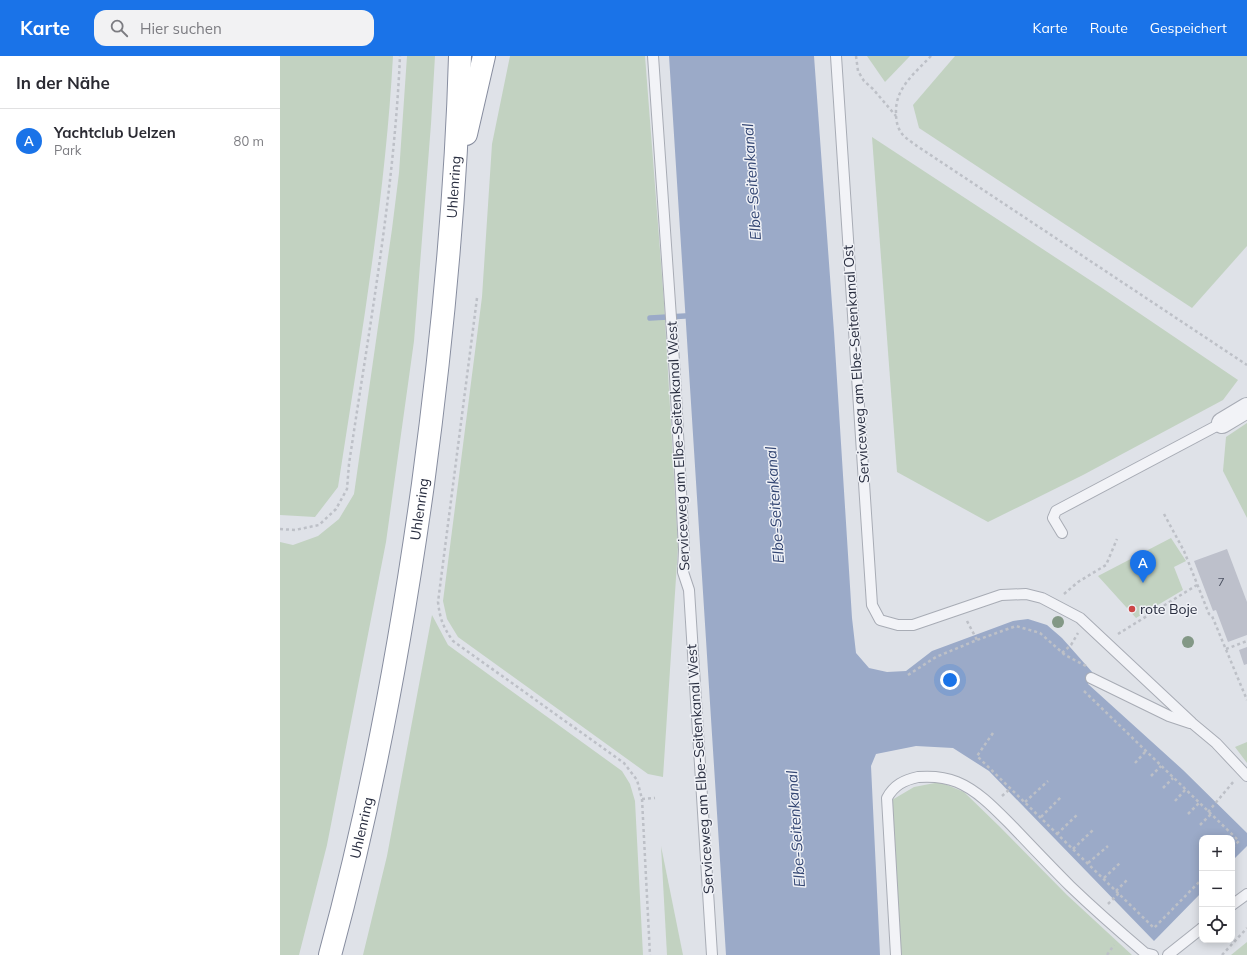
<!DOCTYPE html>
<html lang="de">
<head>
<meta charset="utf-8">
<style>
  body { margin:0; font-family:Mulish,sans-serif; background:#f2f2f3; color:#2b2b33 }
  .controls { position:absolute; right:12px; bottom:12px; display:grid; overflow:hidden; border-radius:8px; box-shadow:0 2px 10px #0003 }
  .controls button { width:36px; height:36px; display:grid; place-items:center; padding:0; border:0; border-bottom:1px solid #e1e1e2; background:#fff; color:#2b2b33; font:20px sans-serif }
  .you { position:absolute; left:670px; top:624px; width:14px; height:14px; margin:-10px; border:3px solid #fff; border-radius:50%; background:#1a73e8; box-shadow:0 0 0 6px #1a73e833 }
  .badge { display:grid; place-items:center; width:26px; height:26px; border-radius:50%; background:#1a73e8; color:#fff; font-size:13px; font-weight:700 }
  .pin { position:absolute; translate:-50% -33px; filter:drop-shadow(0 1px 2px #0008) }
  .pin::after { content:''; position:absolute; top:21px; width:14px; height:12px; background:inherit; clip-path:polygon(0 0,100% 0,50% 100%) }
  .list { margin:0; padding:0; list-style:none }
  h2 { display:flex; justify-content:space-between; align-items:center; height:52px; margin:0; padding:0 16px; font-size:17px }
  h2 small { font-size:13px; font-weight:400; color:#7c7c81 }
  .list li { display:grid; grid-template-columns:26px 1fr auto; gap:12px; align-items:center; box-sizing:border-box; height:64px; padding:0 16px; border-top:1px solid #e1e1e2 }
  .list b { display:block; font-size:15px; white-space:nowrap }
  .list p { margin:0; font-size:13px; white-space:nowrap; color:#7c7c81 }
  .list em { font-size:13px; font-style:normal; color:#7c7c81 }
  .icon { flex:none; width:22px; height:22px; fill:none; stroke:currentColor; stroke-width:2; stroke-linecap:round; stroke-linejoin:round }
  .map { position:relative; flex:none; width:967px; height:899px; overflow:hidden }
  header { display:flex; align-items:center; gap:24px; box-sizing:border-box; height:56px; padding:0 20px; background:#1a73e8; color:#fff }
  header strong { font-size:19px }
  nav { display:flex; gap:22px; margin-inline-start:auto; font-size:14px }
  .search { width:280px; height:36px; background:#f2f2f3; display:flex; align-items:center; gap:10px; box-sizing:border-box; padding:0 14px; border-radius:12px; color:#7c7c81; font-size:15px }
  main { display:flex }
  aside { flex:1; background:#fff }
  .map>svg:first-child { display:block }
  .green { fill:#c2d2c1 }
  .water { fill:#9baac8 }
  .lines { fill:none; stroke-linecap:round; stroke-linejoin:round }
  .stream { stroke:#9baac8; stroke-width:5.5 }
  .building { fill:#bdc0cb }
  .service-casing { stroke:#a8acb5; stroke-width:12 }
  .minor-casing { stroke:#a8acb5; stroke-width:22 }
  .trunk-casing { stroke:#878d9f; stroke-width:24 }
  .path { stroke:#bdc0c7; stroke-width:2.5; stroke-dasharray:3 3; stroke-linecap:butt }
  .service { stroke:#f2f3f7; stroke-width:10 }
  .minor { stroke:#f2f3f7; stroke-width:20 }
  .trunk { stroke:#fff; stroke-width:22 }
  .tree { fill:#839886 }
  .poi-dot { fill:#cc4645; stroke:#eff1f6; stroke-width:1.5 }
  .labels { text-anchor:middle; stroke-width:3; stroke-linejoin:round; paint-order:stroke }
  .number-label { font-size:12px; fill:#4d5262 }
  .street-label { font-size:14px; fill:#282d3f; stroke:#eff1f6 }
  .poi-label { font-size:14px; fill:#282d3f; stroke:#eff1f6; text-anchor:start }
  .water-label { font-size:15px; font-style:italic; fill:#334673; stroke:#eff1f6 }
</style>
</head>
<body>
<header>
<strong>Karte</strong>
<div class="search"><svg class="icon" aria-label="search" viewBox="0 0 24 24"><circle cx="10" cy="10" r="6"/><path d="M15 15l6 6"/></svg>Hier suchen</div>
<nav><a>Karte</a><a>Route</a><a>Gespeichert</a></nav>
</header>
<main>
<aside>
<h2>In der Nähe<small></small></h2>
<ul class="list">
<li><span class="badge">A</span><div><b>Yachtclub Uelzen</b><p>Park</p></div><em>80 m</em></li>
</ul>
</aside>
<div class="map">
<svg width="967" height="899" viewBox="0 0 967 899">
  <rect width="100%" height="100%" fill="#dfe2e8"/>
  <g class="green">
    <path d="M 0,0 L 113,0 C 105,145 80,288 58,431 L 35,461 L 0,459 Z"/>
    <path d="M 127,0 L 155,0 L 151,68 L 134,285 L 106,486 L 47,789 L 19,899 L 0,899 L 0,486 L 13,489 L 38,480 L 59,463 L 74,438 L 112,173 L 119,117 Z"/>
    <path d="M 230,0 L 365,0 L 384,246 L 398,491 L 383,721 L 368,718 L 178,581 L 167,563 L 163,545 L 202,241 L 212,88 Z"/>
    <path d="M 587,0 L 630,0 L 605,26 Z"/>
    <path d="M 675,0 L 967,0 L 967,190 L 912,252 L 639,72 L 633,49 Z"/>
    <path d="M 592,81 L 822,232 L 958,324 L 943,344 L 803,419 L 708,466 L 617,416 Z"/>
    <path d="M 967,367 L 967,462 L 943,415 L 946,381 Z"/>
    <path d="M 891,482 L 906,505 L 894,511 L 903,534 L 856,562 L 818,520 Z"/>
    <path d="M 152,559 L 168,589 L 342,715 L 350,728 L 355,745 L 363,899 L 83,899 L 107,800 Z"/>
    <path d="M 967,686 L 967,707 L 955,691 Z"/>
    <path d="M 660,726 L 684,736 L 720,771 L 787,839 L 852,899 L 621,899 L 612,744 L 634,731 Z"/>
    <path d="M 381,790 L 403,899 L 387,899 Z"/>
    <path d="M 967,886 L 967,899 L 951,899 Z"/>
  </g>
  <path class="water" d="M 389,0 L 534,0 L 554,276 L 572,562 L 576,597 L 589,612 L 607,616 L 626,615 L 652,595 L 733,565 L 748,563 L 767,569 L 782,582 L 813,617 L 808,628 L 903,714 L 967,777 L 967,790 L 952,805 L 952,782 L 922,782 L 922,836 L 874,885 L 709,715 L 673,692 L 636,690 L 596,698 L 591,710 L 600,899 L 446,899 Z"/>
  <g class="lines">
    <path class="stream" d="M 370,262 L 405,260"/>
  </g>
  <g class="building">
    <path d="M 947,493 L 967,546 L 967,579 L 948,586 L 936,554 L 933,555 L 914,505 Z"/>
    <path d="M 967,591 L 967,608 L 964,609 L 959,594 Z"/>
  </g>
  <g class="lines">
    <defs>
      <g id="service">
        <path d="M 373,0 L 395,320 L 404,493 L 403,516 L 409,534 L 432,899"/>
        <path d="M 556,0 L 592,549 L 600,564 L 618,569 L 633,569 L 721,539 L 746,538 L 762,542 L 800,562 L 912,667 L 936,687 L 967,720"/>
        <path d="M 782,477 L 773,462 L 776,455 L 942,367"/>
        <path d="M 811,622 L 889,660 L 910,667"/>
        <path d="M 952,849 L 967,838"/>
        <path d="M 616,899 L 607,742 C 614,729 624,724 638,721 C 651,720 665,721 677,726 C 699,735 717,755 733,771 C 752,791 771,811 790,830 C 814,853 839,875 865,897 L 873,899"/>
        <path d="M 888,899 L 922,872"/>
      </g>
      <path id="minor" d="M 942,367 L 967,352"/>
      <g id="trunk">
        <path d="M 186,78 L 204,0"/>
        <path id="s1" d="M 50,899 C 92,745 121,586 143,428 C 162,286 176,143 180,0"/>
      </g>
    </defs>
    <use href="#service" class="service-casing"/>
    <use href="#minor" class="minor-casing"/>
    <use href="#trunk" class="trunk-casing"/>
    <g class="path">
      <path d="M 576,0 L 578,15 L 584,25 L 593,33 L 616,60"/>
      <path d="M 651,0 C 635,17 615,32 616,57 C 616,66 618,74 624,80 C 628,84 633,87 637,90 L 967,309"/>
      <path d="M 197,242 L 158,546 C 160,563 163,571 173,585 L 344,707 L 357,724 L 362,743 L 370,899"/>
      <path d="M 884,458 L 904,495 L 929,558 L 932,560 L 967,644"/>
      <path d="M 0,473 L 15,474 L 39,469 L 56,453 L 67,433 L 69,408 C 89,273 114,137 120,0"/>
      <path d="M 784,538 L 798,526 L 826,509 L 837,483"/>
      <path d="M 687,565 L 697,584"/>
      <path d="M 838,578 L 917,529"/>
      <path d="M 946,593 L 967,585"/>
      <path d="M 782,597 L 791,589 L 798,577"/>
      <path d="M 628,619 L 656,601 L 697,584 L 736,570 L 760,577 L 785,599 L 806,610"/>
      <path d="M 804,635 L 959,785 L 952,792"/>
      <path d="M 713,677 L 697,700 L 874,872 L 922,823"/>
      <path d="M 855,707 L 866,695"/>
      <path d="M 871,720 L 881,710"/>
      <path d="M 883,732 L 893,722"/>
      <path d="M 722,740 L 731,732"/>
      <path d="M 362,743 L 375,742"/>
      <path d="M 895,745 L 905,734"/>
      <path d="M 745,746 L 768,725"/>
      <path d="M 928,756 L 954,725"/>
      <path d="M 908,758 L 919,747"/>
      <path d="M 761,761 L 781,741"/>
      <path d="M 920,769 L 931,758"/>
      <path d="M 777,778 L 798,758"/>
      <path d="M 793,793 L 813,774"/>
      <path d="M 808,807 L 828,790"/>
      <path d="M 824,822 L 841,806"/>
      <path d="M 836,835 L 848,823"/>
      <path d="M 828,848 L 839,837"/>
      <path d="M 827,899 L 834,889"/>
      <path d="M 942,899 L 967,872"/>
    </g>
    <use href="#service" class="service"/>
    <use href="#minor" class="minor"/>
    <use href="#trunk" class="trunk"/>
  </g>
  <g class="tree">
    <circle cx="778" cy="566" r="6"/>
    <circle cx="908" cy="586" r="6"/>
  </g>
  <circle class="poi-dot" cx="852" cy="553" r="4"/>
  <g class="labels">
    <g class="number-label">
      <text x="941" y="530">7</text>
    </g>
    <g class="street-label">
      <text dy="5" stroke="none"><textPath href="#s1" startOffset="779">Uhlenring</textPath></text>
      <text transform="translate(576 308) rotate(-94)" y="5">Serviceweg am Elbe-Seitenkanal Ost</text>
      <text transform="translate(398 390) rotate(-93)" y="5">Serviceweg am Elbe-Seitenkanal West</text>
      <text dy="5" stroke="none"><textPath href="#s1" startOffset="455">Uhlenring</textPath></text>
      <text transform="translate(420 713) rotate(-94)" y="5">Serviceweg am Elbe-Seitenkanal West</text>
      <text dy="5" stroke="none"><textPath href="#s1" startOffset="131">Uhlenring</textPath></text>
    </g>
    <g class="poi-label">
      <text x="860" y="558">rote Boje</text>
    </g>
    <g class="water-label">
      <text transform="translate(472 126) rotate(-94)" y="5">Elbe-Seitenkanal</text>
      <text transform="translate(495 449) rotate(-94)" y="5">Elbe-Seitenkanal</text>
      <text transform="translate(516 773) rotate(-94)" y="5">Elbe-Seitenkanal</text>
    </g>
  </g>
</svg>
<div class="controls">
<button>+</button>
<button>−</button>
<button><svg class="icon" aria-label="locate" viewBox="0 0 24 24"><circle cx="12" cy="12" r="6"/><path d="M12 2v4M12 18v4M2 12h4M18 12h4"/></svg></button>
</div>
<div class="you"></div>
<div class="pin badge" style="left:863px;top:527px">A</div>
</div>
</main>
</body>
</html>
